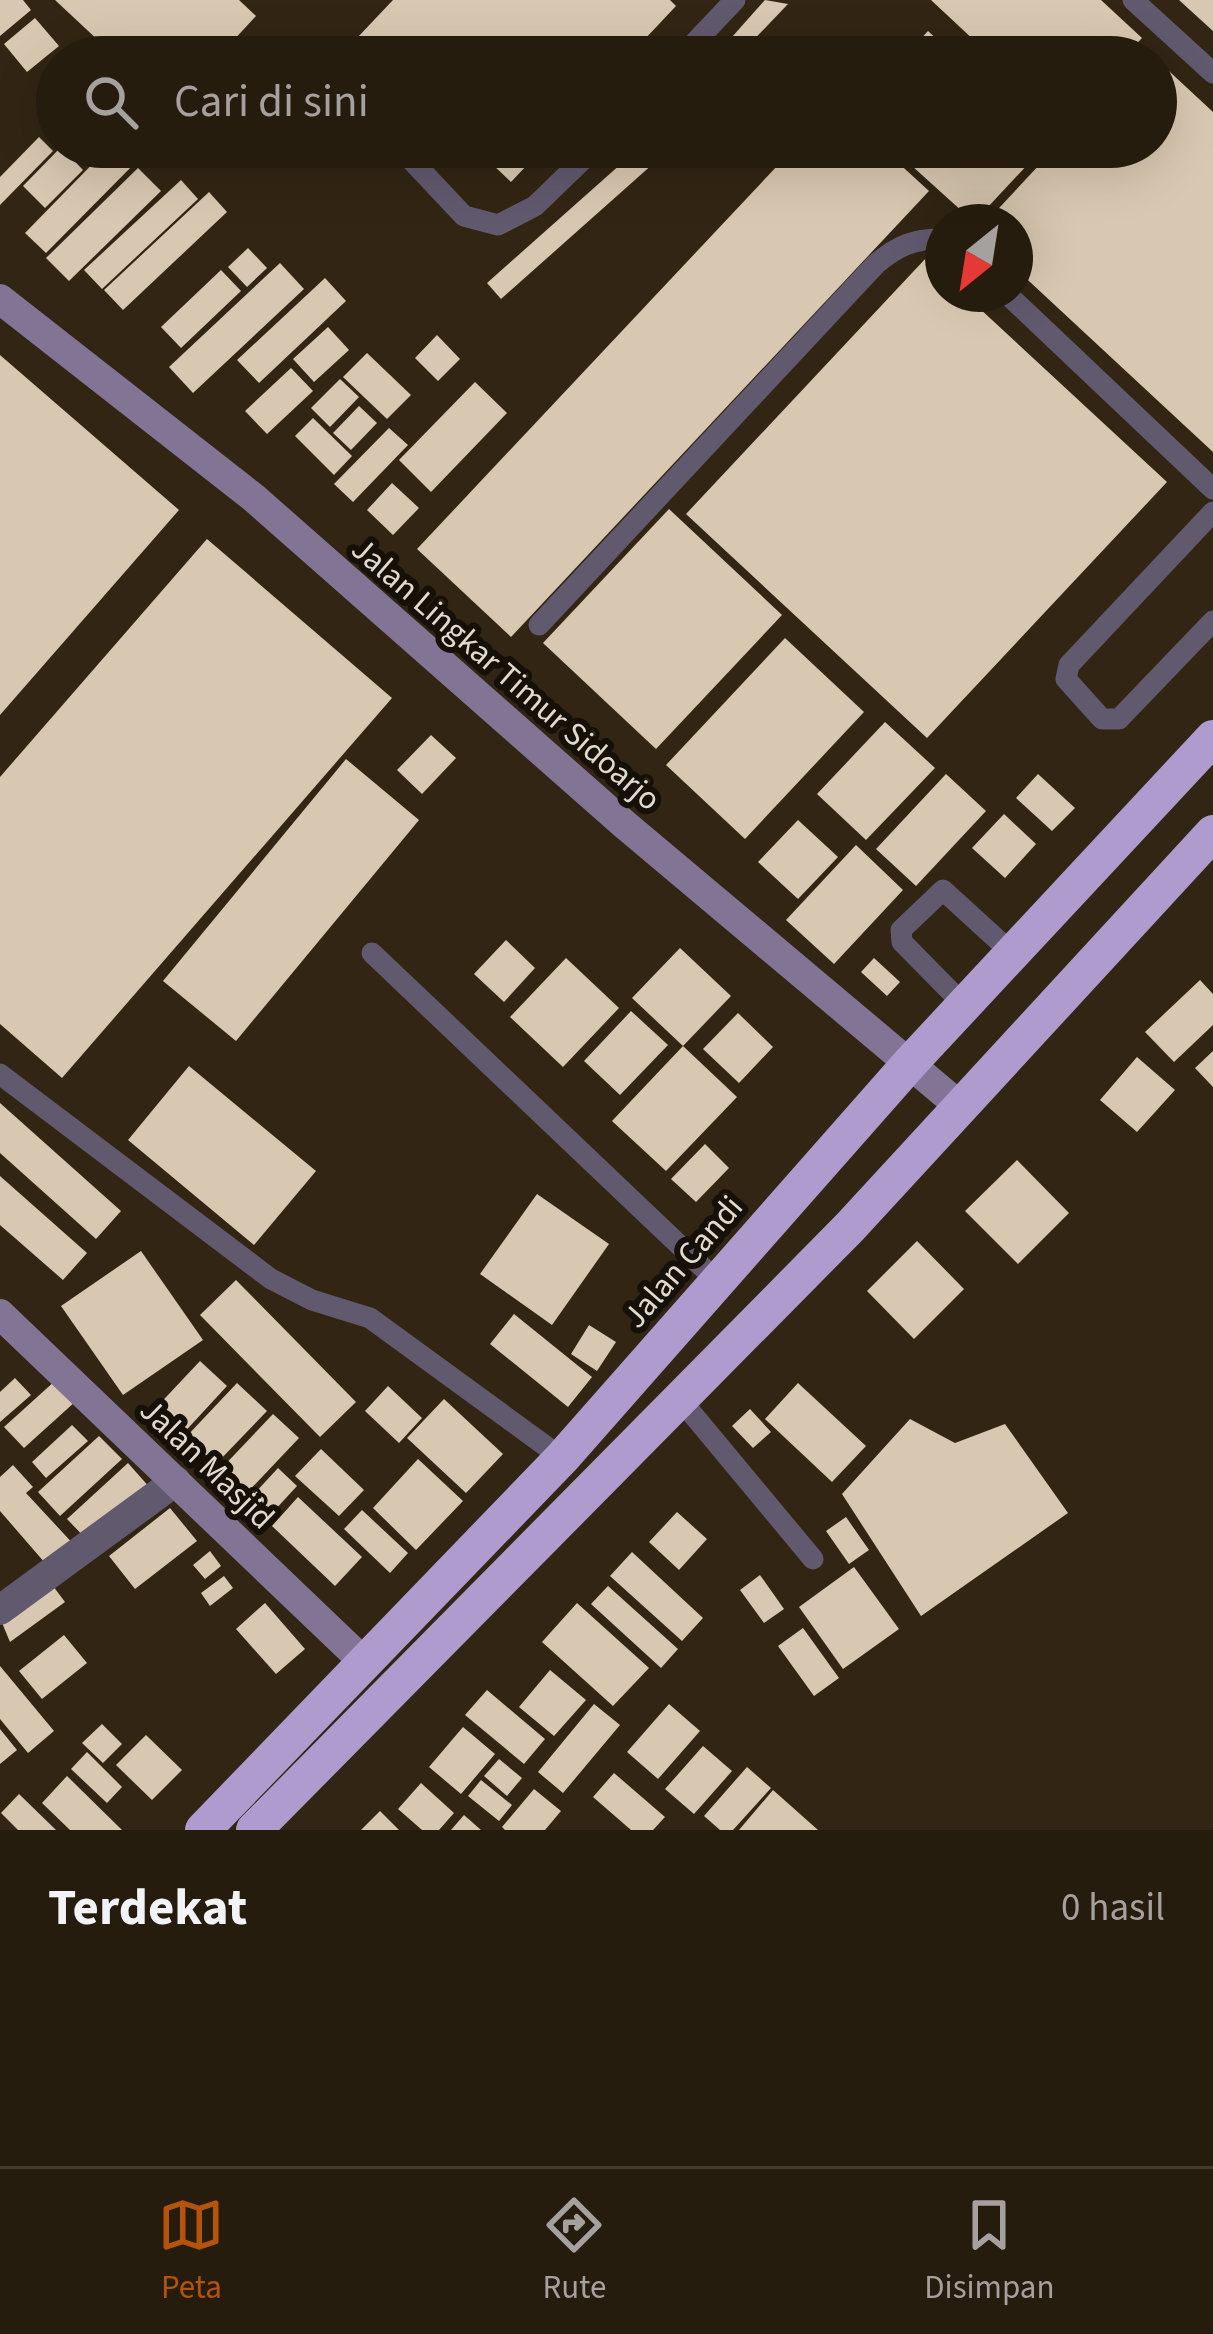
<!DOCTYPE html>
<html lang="id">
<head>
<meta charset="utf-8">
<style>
  body { margin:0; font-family:"Source Sans 3",sans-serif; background:#2e2517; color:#f1f3f6 }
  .compass { position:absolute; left:925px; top:204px; width:108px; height:108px; border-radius:50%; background:#261c0e; box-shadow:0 12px 48px #0002; rotate:210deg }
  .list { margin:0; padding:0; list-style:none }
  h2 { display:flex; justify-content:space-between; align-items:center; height:156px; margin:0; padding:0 48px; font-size:51px }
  h2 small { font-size:39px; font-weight:400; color:#a4a19e }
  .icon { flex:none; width:66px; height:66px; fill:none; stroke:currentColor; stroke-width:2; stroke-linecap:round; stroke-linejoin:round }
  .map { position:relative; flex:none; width:1213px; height:1830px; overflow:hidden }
  .search { position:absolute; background:#261c0e; box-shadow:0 12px 48px #0002; left:36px; right:36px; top:36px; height:132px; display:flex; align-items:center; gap:30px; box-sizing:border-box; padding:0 42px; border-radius:66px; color:#a4a19e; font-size:45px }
  .sheet { height:336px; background:#261c0e }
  nav { display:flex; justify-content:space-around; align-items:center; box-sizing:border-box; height:168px; border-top:3px solid #423a2e; background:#261c0e; font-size:33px; color:#a4a19e }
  nav a { display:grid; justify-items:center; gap:6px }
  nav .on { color:#b45309 }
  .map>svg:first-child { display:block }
  .building { fill:#d9c8b1 }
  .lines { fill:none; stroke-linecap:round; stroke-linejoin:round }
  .lane { stroke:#61596e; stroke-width:21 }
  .street { stroke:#61596e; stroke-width:30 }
  .secondary { stroke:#817495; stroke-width:30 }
  .highway { stroke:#b09bcf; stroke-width:36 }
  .labels { text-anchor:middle; stroke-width:12; stroke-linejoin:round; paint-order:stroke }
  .street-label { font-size:33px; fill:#e3dacf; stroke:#151008 }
</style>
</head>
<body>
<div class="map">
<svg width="1213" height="1830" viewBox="0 0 1213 1830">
  <rect width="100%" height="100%" fill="#322513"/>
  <g class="building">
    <path d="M 0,0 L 23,0 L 31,10 L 0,36 Z"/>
    <path d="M 55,0 L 239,0 L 256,16 L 218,57 L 116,57 Z"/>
    <path d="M 393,0 L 670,0 L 676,6 L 628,57 L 377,57 L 357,38 Z"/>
    <path d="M 765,0 L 788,4 L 745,49 L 732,37 Z"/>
    <path d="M 931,0 L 1101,0 L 1142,38 L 1124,57 L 992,57 Z"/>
    <path d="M 1179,0 L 1213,0 L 1213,31 Z"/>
    <path d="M 35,18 L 59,46 L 27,72 L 4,44 Z"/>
    <path d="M 928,31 L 956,57 L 904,57 Z"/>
    <path d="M 1156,59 L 1213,112 L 1213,452 L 1015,268 L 1015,222 L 986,222 L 1056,147 L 1156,147 Z"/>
    <path d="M 39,137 L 53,151 L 0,205 L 0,177 Z"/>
    <path d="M 61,147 L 83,170 L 45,208 L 23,186 Z"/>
    <path d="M 109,147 L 139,147 L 145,153 L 46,253 L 25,233 Z"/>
    <path d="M 474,147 L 544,147 L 511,182 Z"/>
    <path d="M 640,147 L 672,147 L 501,299 L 487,283 Z"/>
    <path d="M 795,147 L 881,147 L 929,191 L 511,637 L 417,549 Z"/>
    <path d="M 891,147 L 1044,147 L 974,222 Z"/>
    <path d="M 138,168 L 161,191 L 69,281 L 46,258 Z"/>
    <path d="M 181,180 L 198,199 L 102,289 L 84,270 Z"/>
    <path d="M 209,192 L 227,212 L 123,310 L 104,290 Z"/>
    <path d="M 248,248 L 267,268 L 247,287 L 228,267 Z"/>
    <path d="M 926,258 L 943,274 L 943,294 L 964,294 L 1167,482 L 927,738 L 686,514 Z"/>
    <path d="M 280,263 L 304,289 L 193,393 L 169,367 Z"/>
    <path d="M 221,270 L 241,291 L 181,348 L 161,327 Z"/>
    <path d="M 325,278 L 346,301 L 259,383 L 237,360 Z"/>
    <path d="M 328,327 L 349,350 L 314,382 L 293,359 Z"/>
    <path d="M 437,335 L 460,359 L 438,381 L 415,358 Z"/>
    <path d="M 367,353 L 411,395 L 387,419 L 343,377 Z"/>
    <path d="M 0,355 L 179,510 L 0,715 Z"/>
    <path d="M 291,368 L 313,391 L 267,434 L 245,411 Z"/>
    <path d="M 340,379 L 359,397 L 330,427 L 311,408 Z"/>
    <path d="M 475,382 L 507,413 L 431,492 L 399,460 Z"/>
    <path d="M 359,406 L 377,423 L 351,450 L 333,433 Z"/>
    <path d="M 313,418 L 352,456 L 334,475 L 295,436 Z"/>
    <path d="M 389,428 L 408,445 L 353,502 L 334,484 Z"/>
    <path d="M 392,483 L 419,508 L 393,535 L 367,510 Z"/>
    <path d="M 669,509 L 782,615 L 656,749 L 543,643 Z"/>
    <path d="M 207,539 L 392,698 L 62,1078 L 0,1024 L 0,777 Z"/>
    <path d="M 785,638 L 864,712 L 745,839 L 666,765 Z"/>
    <path d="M 885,722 L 935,768 L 866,840 L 817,794 Z"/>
    <path d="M 431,735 L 456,758 L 422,794 L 397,770 Z"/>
    <path d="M 346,759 L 419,820 L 236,1041 L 163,981 Z"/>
    <path d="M 946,774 L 986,811 L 916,886 L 876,849 Z"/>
    <path d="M 1038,774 L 1075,808 L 1052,831 L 1016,798 Z"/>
    <path d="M 1004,814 L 1036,844 L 1005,878 L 972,848 Z"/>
    <path d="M 798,820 L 838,857 L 798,899 L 758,862 Z"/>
    <path d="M 856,845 L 903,890 L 834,964 L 786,920 Z"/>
    <path d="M 506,940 L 535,968 L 504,1002 L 474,974 Z"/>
    <path d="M 680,948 L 731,996 L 683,1046 L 632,998 Z"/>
    <path d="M 566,958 L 619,1008 L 563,1067 L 510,1017 Z"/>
    <path d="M 874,958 L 900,982 L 887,996 L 861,972 Z"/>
    <path d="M 1200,980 L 1213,994 L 1213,1025 L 1174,1062 L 1145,1032 Z"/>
    <path d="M 631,1011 L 668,1045 L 620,1095 L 584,1061 Z"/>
    <path d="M 738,1013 L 773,1047 L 739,1083 L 703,1049 Z"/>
    <path d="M 683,1046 L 737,1097 L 666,1171 L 612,1121 Z"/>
    <path d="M 1213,1051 L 1213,1087 L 1195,1068 Z"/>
    <path d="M 1137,1057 L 1175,1090 L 1137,1132 L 1100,1100 Z"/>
    <path d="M 189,1066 L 316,1171 L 254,1245 L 128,1140 Z"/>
    <path d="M 0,1103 L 121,1211 L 96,1239 L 0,1153 Z"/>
    <path d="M 705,1144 L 729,1168 L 696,1202 L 671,1179 Z"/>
    <path d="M 1017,1160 L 1069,1213 L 1018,1264 L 965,1211 Z"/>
    <path d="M 0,1176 L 87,1253 L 63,1280 L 0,1225 Z"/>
    <path d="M 537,1194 L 609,1244 L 552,1325 L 480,1274 Z"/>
    <path d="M 917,1241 L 964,1289 L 914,1339 L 867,1291 Z"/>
    <path d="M 141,1251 L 203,1340 L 123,1395 L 61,1306 Z"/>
    <path d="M 236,1280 L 356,1402 L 320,1437 L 200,1315 Z"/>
    <path d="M 514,1314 L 592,1377 L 568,1407 L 490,1344 Z"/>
    <path d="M 589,1325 L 616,1342 L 597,1371 L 571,1354 Z"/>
    <path d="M 200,1361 L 227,1386 L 179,1438 L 152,1412 Z"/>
    <path d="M 15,1378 L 31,1395 L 0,1422 L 0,1392 Z"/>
    <path d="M 56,1380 L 76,1401 L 24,1448 L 4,1427 Z"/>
    <path d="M 237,1383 L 267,1411 L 216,1464 L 186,1437 Z"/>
    <path d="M 798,1383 L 866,1446 L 832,1482 L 765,1419 Z"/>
    <path d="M 388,1386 L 422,1418 L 399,1443 L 365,1411 Z"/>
    <path d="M 444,1399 L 503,1454 L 466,1493 L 407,1438 Z"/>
    <path d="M 750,1409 L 771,1432 L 753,1448 L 732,1426 Z"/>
    <path d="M 273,1414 L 299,1438 L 243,1497 L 217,1473 Z"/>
    <path d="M 910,1419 L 955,1443 L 1005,1424 L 1068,1513 L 921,1616 L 842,1494 Z"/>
    <path d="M 72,1425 L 88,1441 L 46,1478 L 32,1462 Z"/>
    <path d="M 99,1436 L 122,1459 L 60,1516 L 38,1492 Z"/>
    <path d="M 321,1449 L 364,1490 L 339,1516 L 295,1476 Z"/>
    <path d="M 418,1459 L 463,1501 L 416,1550 L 373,1508 Z"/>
    <path d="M 128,1463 L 151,1489 L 91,1544 L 67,1519 Z"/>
    <path d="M 13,1465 L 33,1487 L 26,1493 L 77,1548 L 52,1571 L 0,1511 L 0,1477 Z"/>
    <path d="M 278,1468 L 297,1486 L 262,1524 L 243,1506 Z"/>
    <path d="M 298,1497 L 362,1557 L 335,1586 L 272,1526 Z"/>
    <path d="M 170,1508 L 197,1541 L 135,1589 L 109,1556 Z"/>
    <path d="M 362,1510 L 408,1553 L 390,1573 L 344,1529 Z"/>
    <path d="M 677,1512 L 707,1539 L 679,1570 L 649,1542 Z"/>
    <path d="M 846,1517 L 869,1550 L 849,1564 L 826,1531 Z"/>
    <path d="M 210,1551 L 221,1566 L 205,1579 L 193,1565 Z"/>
    <path d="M 632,1552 L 703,1618 L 682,1641 L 610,1576 Z"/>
    <path d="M 854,1567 L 899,1629 L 843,1669 L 799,1607 Z"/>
    <path d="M 760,1575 L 784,1609 L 764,1623 L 740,1590 Z"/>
    <path d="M 224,1576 L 233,1588 L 210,1606 L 201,1593 Z"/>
    <path d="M 50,1582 L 65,1602 L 10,1642 L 0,1618 Z"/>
    <path d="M 608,1586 L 678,1649 L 661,1668 L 591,1604 Z"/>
    <path d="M 265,1603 L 305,1649 L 276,1674 L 236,1629 Z"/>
    <path d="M 577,1603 L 649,1668 L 613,1706 L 542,1642 Z"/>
    <path d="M 803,1628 L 839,1678 L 814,1696 L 778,1646 Z"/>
    <path d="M 64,1635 L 87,1663 L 42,1699 L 19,1671 Z"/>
    <path d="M 0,1666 L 54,1731 L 28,1753 L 0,1719 Z"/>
    <path d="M 550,1670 L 586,1700 L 554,1736 L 519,1707 Z"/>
    <path d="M 487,1690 L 545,1739 L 524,1764 L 465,1715 Z"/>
    <path d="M 594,1704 L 620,1725 L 563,1793 L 538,1772 Z"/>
    <path d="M 669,1704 L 700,1731 L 658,1779 L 627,1752 Z"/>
    <path d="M 102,1724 L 122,1744 L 103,1763 L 82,1743 Z"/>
    <path d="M 463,1727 L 495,1754 L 461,1794 L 429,1767 Z"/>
    <path d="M 0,1729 L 17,1750 L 0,1764 Z"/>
    <path d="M 146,1735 L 182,1770 L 152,1800 L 116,1765 Z"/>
    <path d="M 703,1746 L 732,1771 L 694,1814 L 665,1789 Z"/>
    <path d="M 87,1752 L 122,1787 L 107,1803 L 71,1769 Z"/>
    <path d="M 499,1759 L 522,1778 L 507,1796 L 484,1776 Z"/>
    <path d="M 747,1767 L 771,1788 L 733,1830 L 720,1830 L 704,1816 Z"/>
    <path d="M 614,1773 L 665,1817 L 653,1830 L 631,1830 L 593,1797 Z"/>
    <path d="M 67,1776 L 122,1830 L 70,1830 L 42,1803 Z"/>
    <path d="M 481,1780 L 512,1805 L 499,1821 L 468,1796 Z"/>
    <path d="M 421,1783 L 454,1813 L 439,1830 L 422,1830 L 398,1809 Z"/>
    <path d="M 534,1789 L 561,1811 L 545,1830 L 505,1830 L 502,1827 Z"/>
    <path d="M 773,1790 L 818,1830 L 739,1830 Z"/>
    <path d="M 19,1794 L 56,1830 L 18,1830 L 1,1813 Z"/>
    <path d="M 380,1811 L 399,1830 L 361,1830 Z"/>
    <path d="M 464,1815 L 481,1830 L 451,1830 Z"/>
  </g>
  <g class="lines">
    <g class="lane">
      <path d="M 1133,0 L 1213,73"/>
      <path d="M 312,54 L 315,57"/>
      <path d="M 681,57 L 735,0"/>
      <path d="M 399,147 L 464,216 L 498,225 L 535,206 L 596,147"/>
      <path d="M 1007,294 L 1213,489"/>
      <path d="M 1213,512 L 1069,665 L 1066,679 L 1102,719 L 1119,719 L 1213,621"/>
      <path d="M 539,625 L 876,264 C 897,246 915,238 943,239"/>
      <path d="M 372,953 L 716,1280"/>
      <path d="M 964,1005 L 902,942 L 901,930 L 943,890 L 1012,953"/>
      <path d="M 0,1074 L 271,1279 L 312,1300 L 370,1318 L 562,1458"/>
      <path d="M 680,1399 L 813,1559"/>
    </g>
    <path class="street" d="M 0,1610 L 176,1481"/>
    <g class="secondary">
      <path d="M 0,299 L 254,498 L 624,824 L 962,1108"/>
      <path d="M 0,1314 L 366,1664"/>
    </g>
    <g class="highway">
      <path d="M 203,1830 L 562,1458 L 911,1062 L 1213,738"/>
      <path d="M 254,1830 L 849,1228 L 1213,833"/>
    </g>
  </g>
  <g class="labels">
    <g class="street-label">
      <text transform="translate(507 673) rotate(41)" y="12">Jalan Lingkar Timur Sidoarjo</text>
      <text transform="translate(682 1261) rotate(-49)" y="12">Jalan Candi</text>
      <text transform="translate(208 1463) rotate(44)" y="12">Jalan Masjid</text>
    </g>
  </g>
</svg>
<svg class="compass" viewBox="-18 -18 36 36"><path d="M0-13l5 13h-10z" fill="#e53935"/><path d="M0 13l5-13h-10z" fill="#a4a19e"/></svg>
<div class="search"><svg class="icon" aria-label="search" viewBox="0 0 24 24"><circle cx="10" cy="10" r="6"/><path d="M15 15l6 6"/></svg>Cari di sini</div>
</div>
<section class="sheet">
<h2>Terdekat<small>0 hasil</small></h2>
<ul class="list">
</ul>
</section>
<nav>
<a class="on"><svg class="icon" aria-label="map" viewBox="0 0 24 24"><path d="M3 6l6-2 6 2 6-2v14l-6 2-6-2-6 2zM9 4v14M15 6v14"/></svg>Peta</a>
<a><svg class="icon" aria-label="directions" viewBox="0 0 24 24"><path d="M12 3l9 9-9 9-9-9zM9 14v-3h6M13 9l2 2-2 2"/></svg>Rute</a>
<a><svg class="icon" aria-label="saved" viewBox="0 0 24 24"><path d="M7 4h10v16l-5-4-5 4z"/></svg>Disimpan</a>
</nav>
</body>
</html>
